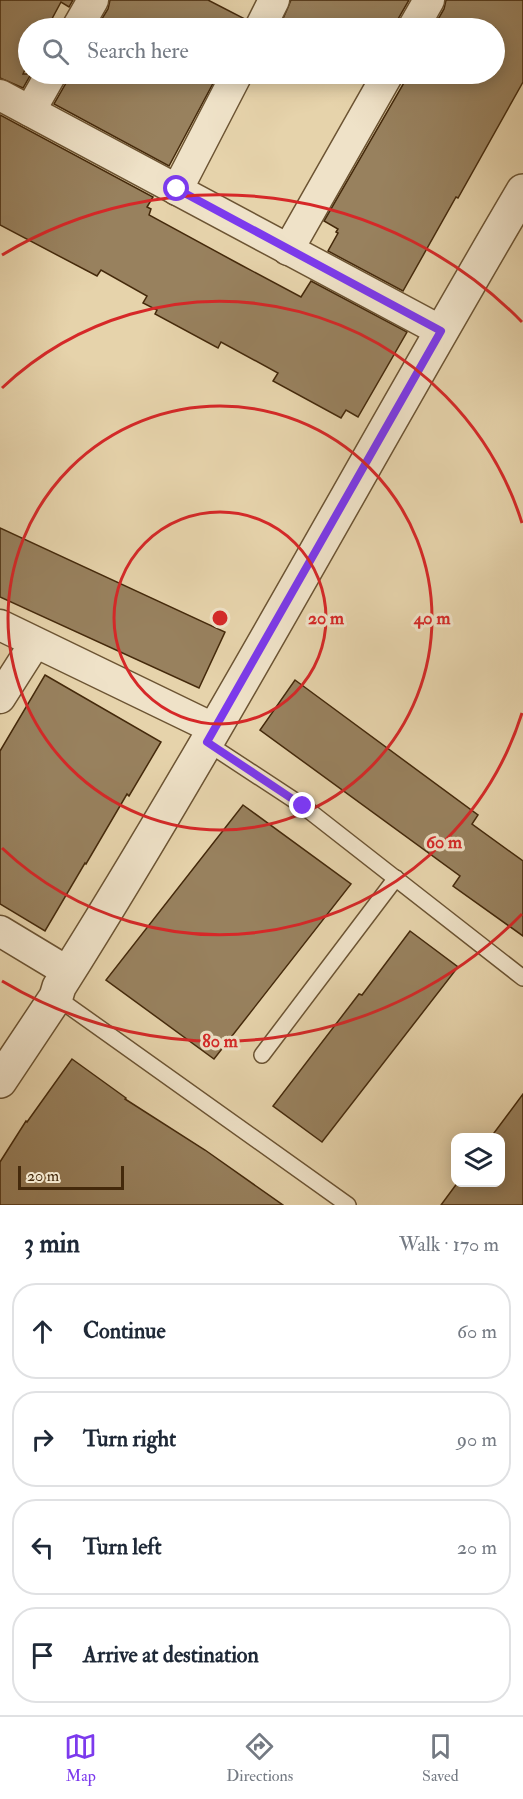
<!DOCTYPE html>
<html lang="en">
<head>
<meta charset="utf-8">
<style>
  body { margin:0; font-family:"IM FELL Double Pica",serif; background:#f2f2f3; color:#1f2937 }
  .controls { position:absolute; right:18px; bottom:18px; display:grid; overflow:hidden; border-radius:12px; box-shadow:0 3px 15px #0003 }
  .controls button { width:54px; height:54px; display:grid; place-items:center; padding:0; border:0; border-bottom:2px solid #e0e1e3; background:#fff; color:#1f2937; font:30px sans-serif }
  .scale { position:absolute; left:18px; bottom:15px; width:106px; box-sizing:border-box; padding-left:6px; border:3px solid #44290b; border-top:0; font-size:16px; line-height:21px; white-space:nowrap; color:#44290b; -webkit-text-stroke:4px #efe2c8; paint-order:stroke }
  .stop { position:absolute; width:18px; height:18px; margin:-14px; border:4px solid #7c3aed; border-radius:50%; background:#fff }
  .stop.end { background:#7c3aed; border-color:#fff; box-shadow:0 2px 6px #0008 }
  .list { margin:0; padding:0; list-style:none }
  h2 { display:flex; justify-content:space-between; align-items:center; height:78px; margin:0; padding:0 24px; font-size:26px }
  h2 small { font-size:20px; font-weight:400; color:#747a83 }
  .list li { display:grid; grid-template-columns:39px 1fr auto; gap:18px; align-items:center; box-sizing:border-box; height:96px; margin:0 12px 12px; padding:0 12px; border:2px solid #e0e1e3; border-radius:24px }
  .list b { display:block; font-size:22px; white-space:nowrap }
  .list em { font-size:20px; font-style:normal; color:#747a83 }
  .icon { flex:none; width:33px; height:33px; fill:none; stroke:currentColor; stroke-width:2; stroke-linecap:round; stroke-linejoin:round }
  .map { position:relative; flex:none; width:523px; height:1205px; overflow:hidden }
  .search { position:absolute; background:#fff; box-shadow:0 3px 15px #0003; left:18px; right:18px; top:18px; height:66px; display:flex; align-items:center; gap:15px; box-sizing:border-box; padding:0 21px; border-radius:33px; color:#747a83; font-size:22px }
  .sheet { height:510px; background:#fff }
  nav { display:flex; justify-content:space-around; align-items:center; box-sizing:border-box; height:84px; border-top:2px solid #e0e1e3; background:#fff; font-size:16px; color:#747a83 }
  nav a { display:grid; justify-items:center; gap:3px }
  nav .on { color:#7c3aed }
  .map>svg:first-child { display:block }
  .building { fill:#98815e; stroke:#44290b; stroke-width:1.5 }
  .lines { fill:none; stroke-linecap:round; stroke-linejoin:round }
  .service-casing { stroke:#6c5433; stroke-width:18 }
  .minor-casing { stroke:#6c5433; stroke-width:33 }
  .tertiary-casing { stroke:#6c5433; stroke-width:36 }
  .service { stroke:#efe2c8; stroke-width:15 }
  .minor { stroke:#efe2c8; stroke-width:30 }
  .tertiary { stroke:#efe2c8; stroke-width:33 }
  .route { stroke:#7c3aed; stroke-width:8 }
  .ring { fill:none; stroke:#d62828; stroke-width:3 }
  .centre { fill:#d62828; stroke:#efe2c8; stroke-width:3 }
  .ring-label { font-size:18px; text-anchor:middle; font-weight:bold; fill:#d62828; stroke:#efe2c8; stroke-width:6; stroke-linejoin:round; paint-order:stroke }
</style>
</head>
<body>
<div class="map">
<svg width="523" height="1205" viewBox="0 0 523 1205">
  <rect width="100%" height="100%" fill="#e6d3ab"/>
  <filter id="stains"><feTurbulence type="fractalNoise" baseFrequency=".00333" numOctaves="4"/><feColorMatrix values="0 0 0 0 .2 0 0 0 0 .09 0 0 0 0 .02 0 0 0 .5 -.17"/></filter>
  <radialGradient id="worn" r=".72"><stop offset=".6" stop-color="#630" stop-opacity="0"/><stop offset="1" stop-color="#630" stop-opacity=".3"/></radialGradient>
  <g class="building">
    <path d="M 0,0 L 73,0 L 69,7 L 61,2 L 47,28 L 28,28 L 28,63 L 23,74 L 31,74 L 23,88 L 0,78 Z"/>
    <path d="M 110,0 L 208,0 L 245,19 L 241,28 L 112,28 L 100,22 L 108,9 Z"/>
    <path d="M 291,0 L 409,0 L 398,19 L 396,28 L 279,28 Z"/>
    <path d="M 446,0 L 523,0 L 523,82 L 458,198 L 456,197 L 403,291 L 328,251 L 338,233 L 336,232 L 338,229 L 324,221 L 409,74 L 495,74 L 495,28 L 433,28 L 444,9 Z"/>
    <path d="M 68,74 L 218,74 L 169,166 L 54,104 L 66,83 Z"/>
    <path d="M 0,115 L 153,197 L 147,207 L 151,209 L 149,215 L 241,265 L 301,297 L 311,281 L 407,332 L 358,417 L 346,410 L 341,418 L 273,381 L 278,373 L 221,342 L 218,348 L 155,314 L 157,310 L 143,303 L 147,296 L 101,270 L 97,276 L 0,225 Z"/>
    <path d="M 0,528 L 225,632 L 199,688 L 0,597 Z"/>
    <path d="M 45,675 L 161,742 L 129,796 L 127,794 L 86,864 L 85,863 L 45,931 L 0,904 L 0,751 Z"/>
    <path d="M 295,680 L 478,815 L 472,824 L 523,861 L 523,936 L 453,886 L 460,876 L 260,730 Z"/>
    <path d="M 243,805 L 351,884 L 214,1059 L 106,980 Z"/>
    <path d="M 410,931 L 458,967 L 322,1142 L 273,1106 L 359,994 L 362,995 Z"/>
    <path d="M 72,1059 L 126,1098 L 125,1099 L 205,1150 L 283,1205 L 0,1205 L 0,1162 L 26,1121 L 27,1122 Z"/>
    <path d="M 523,1094 L 523,1205 L 441,1205 L 458,1182 L 501,1182 L 501,1137 L 491,1137 Z"/>
  </g>
  <g class="lines">
    <defs>
      <g id="service">
        <path d="M 207,743 L 303,806 L 523,978"/>
        <path d="M 56,997 L 348,1205"/>
        <path d="M 262,1055 L 396,878"/>
      </g>
      <g id="minor">
        <path d="M 77,28 L 93,0"/>
        <path d="M 260,28 L 274,0"/>
        <path d="M 413,28 L 429,0"/>
        <path d="M 0,95 L 441,331"/>
        <path d="M 30,111 L 51,74"/>
        <path d="M 177,190 L 237,74"/>
        <path d="M 288,250 L 388,74"/>
        <path d="M 0,625 L 215,729"/>
        <path d="M 0,698 L 35,643"/>
        <path d="M 0,931 L 68,972"/>
      </g>
      <path id="tertiary" d="M 0,1081 L 56,997 L 59,987 C 223,727 367,455 523,191"/>
    </defs>
    <use href="#service" class="service-casing"/>
    <use href="#minor" class="minor-casing"/>
    <use href="#tertiary" class="tertiary-casing"/>
    <use href="#service" class="service"/>
    <use href="#minor" class="minor"/>
    <use href="#tertiary" class="tertiary"/>
  </g>
  <g class="lines">
    <path class="route" d="M 177,189 L 441,331 L 207,742 L 303,806"/>
  </g>
  <g class="ring">
    <circle cx="220" cy="618" r="106"/>
    <circle cx="220" cy="618" r="212"/>
    <path d="M522 713A317 317 0 0 1 2 848M2 388A317 317 0 0 1 522 523"/>
    <path d="M522 914A423 423 0 0 1 2 981M2 255A423 423 0 0 1 522 322"/>
  </g>
  <circle cx="220" cy="618" r="9" class="centre"/>
  <g class="ring-label">
    <text x="326" y="624">20 m</text>
    <text x="432" y="624">40 m</text>
    <text x="444" y="848">60 m</text>
    <text x="220" y="1047">80 m</text>
  </g>
  <rect width="100%" height="100%" filter="url(#stains)"/>
  <rect width="100%" height="100%" fill="url(#worn)"/>
</svg>
<div class="controls">
<button><svg class="icon" aria-label="layers" viewBox="0 0 24 24"><path d="M12 4l9 5-9 5-9-5zM3 14l9 5 9-5"/></svg></button>
</div>
<div class="scale">20 m</div>
<div class="stop" style="left:177px;top:189px"></div>
<div class="stop end" style="left:303px;top:806px"></div>
<div class="search"><svg class="icon" aria-label="search" viewBox="0 0 24 24"><circle cx="10" cy="10" r="6"/><path d="M15 15l6 6"/></svg>Search here</div>
</div>
<section class="sheet">
<h2>3 min<small>Walk · 170 m</small></h2>
<ul class="list">
<li><svg class="icon" aria-label="ahead" viewBox="0 0 24 24"><path d="M12 20V5M6 11l6-6 6 6"/></svg><div><b>Continue</b></div><em>60 m</em></li>
<li><svg class="icon" aria-label="right" viewBox="0 0 24 24"><path d="M7 20v-9h11M14 6l5 5-5 5"/></svg><div><b>Turn right</b></div><em>90 m</em></li>
<li><svg class="icon" aria-label="left" viewBox="0 0 24 24"><path d="M17 20v-9H6M10 6l-5 5 5 5"/></svg><div><b>Turn left</b></div><em>20 m</em></li>
<li><svg class="icon" aria-label="arrive" viewBox="0 0 24 24"><path d="M6 21V4h12l-3 4 3 4H6"/></svg><div><b>Arrive at destination</b></div></li>
</ul>
</section>
<nav>
<a class="on"><svg class="icon" aria-label="map" viewBox="0 0 24 24"><path d="M3 6l6-2 6 2 6-2v14l-6 2-6-2-6 2zM9 4v14M15 6v14"/></svg>Map</a>
<a><svg class="icon" aria-label="directions" viewBox="0 0 24 24"><path d="M12 3l9 9-9 9-9-9zM9 14v-3h6M13 9l2 2-2 2"/></svg>Directions</a>
<a><svg class="icon" aria-label="saved" viewBox="0 0 24 24"><path d="M7 4h10v16l-5-4-5 4z"/></svg>Saved</a>
</nav>
</body>
</html>
